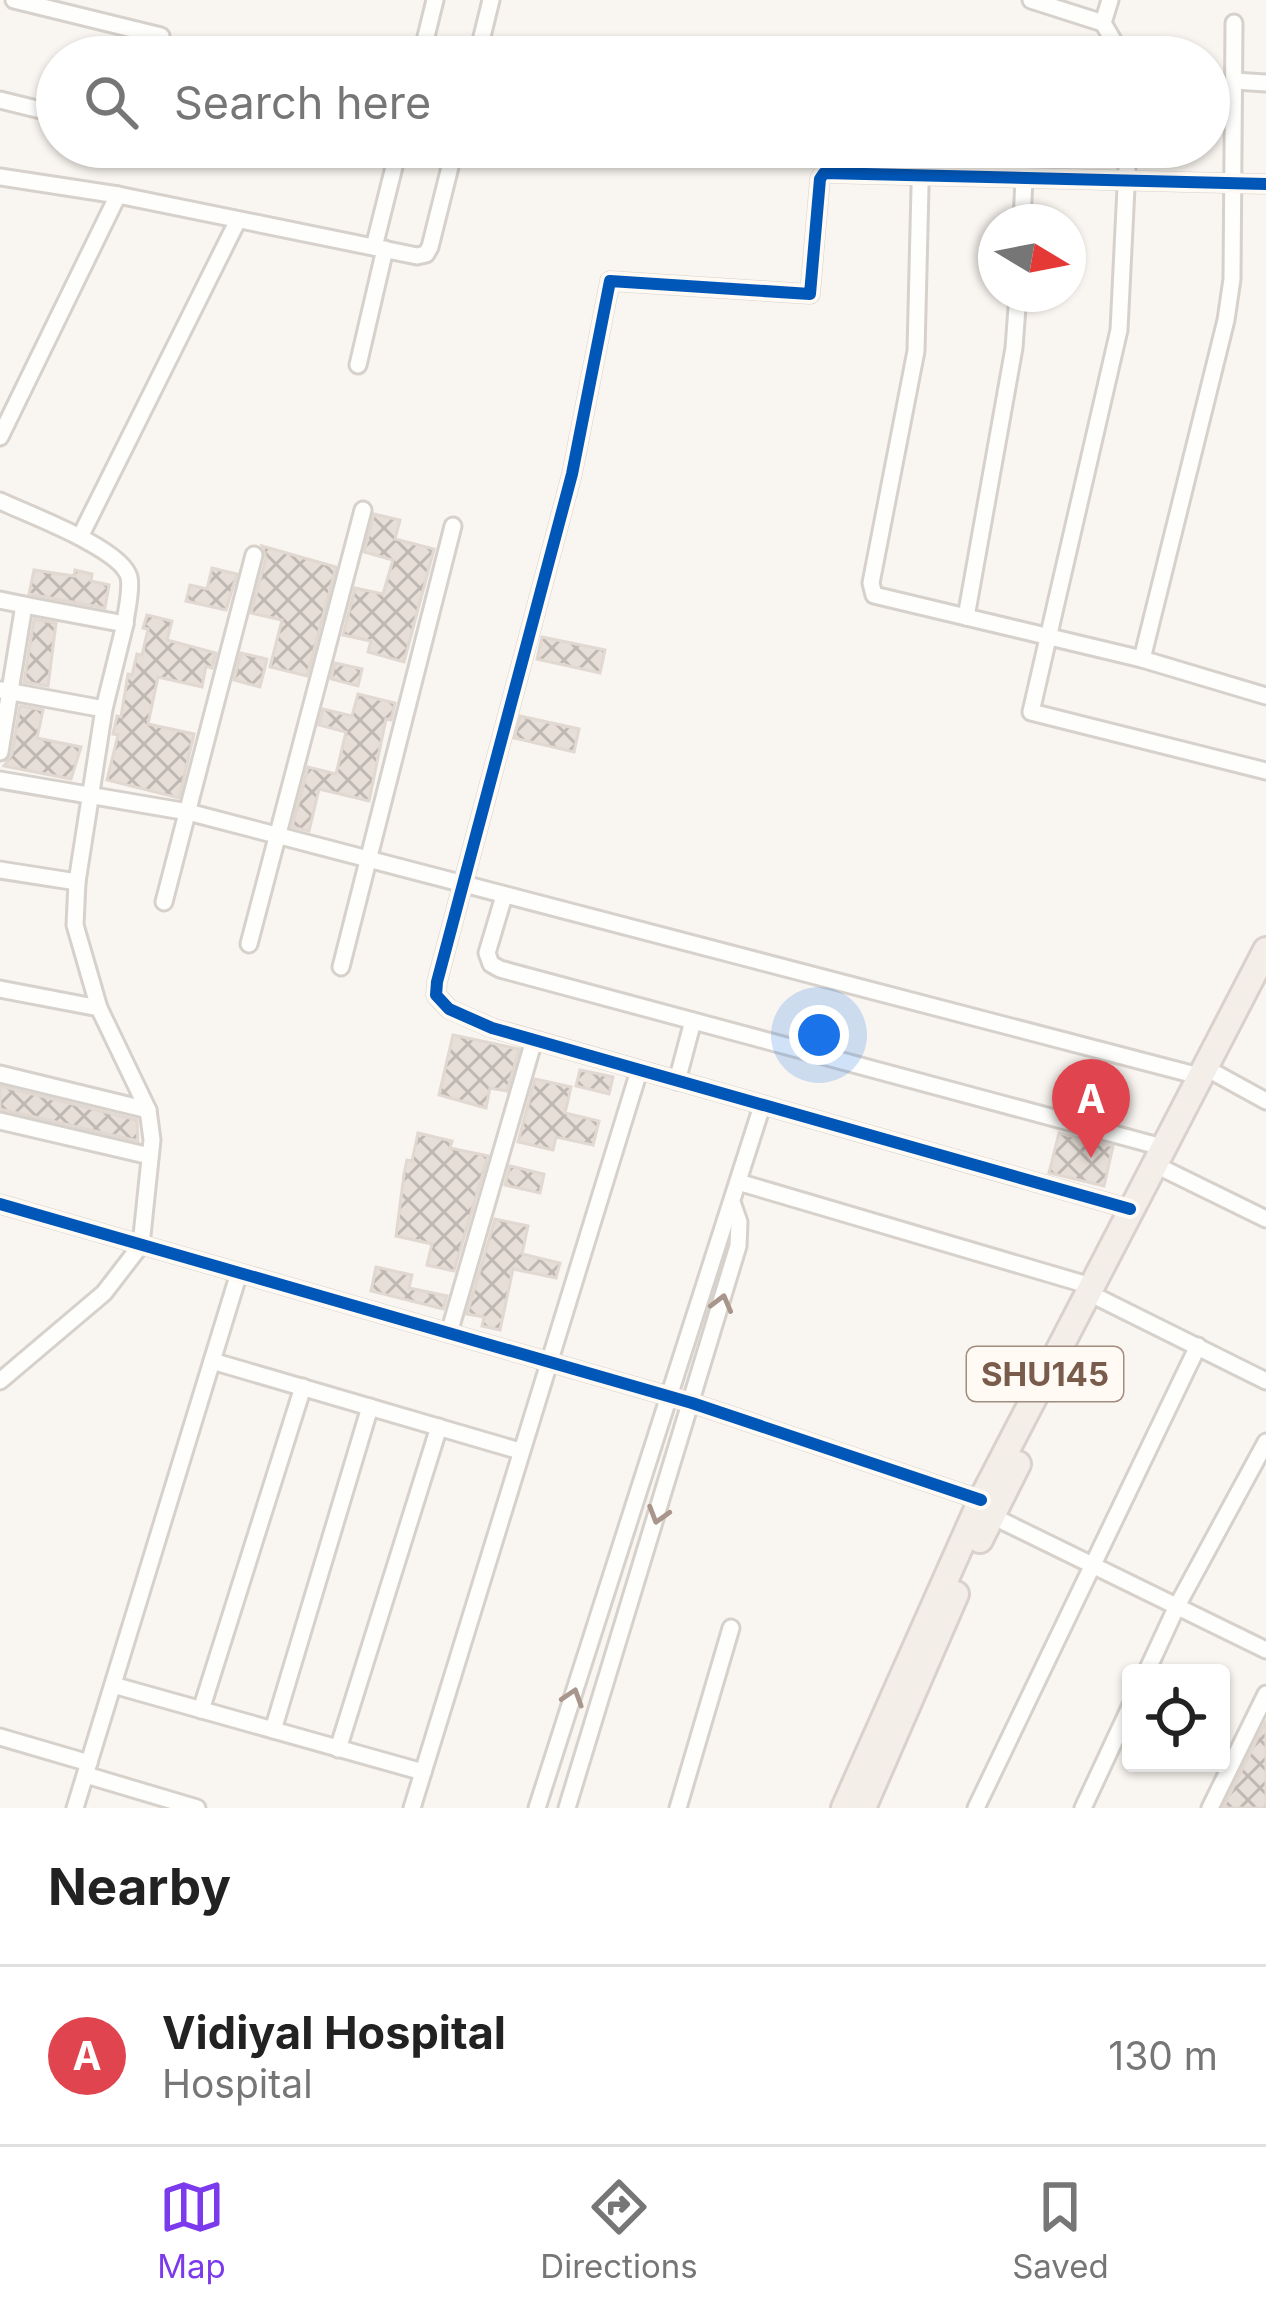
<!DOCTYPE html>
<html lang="en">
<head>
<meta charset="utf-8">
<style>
  body { margin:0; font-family:Inter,sans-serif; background:#f6f6f6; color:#222 }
  .controls { position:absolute; right:36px; bottom:36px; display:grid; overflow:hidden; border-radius:12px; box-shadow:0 3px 9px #0004 }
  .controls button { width:108px; height:108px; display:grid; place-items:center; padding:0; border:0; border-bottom:3px solid #e0e0e0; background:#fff; color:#222; font:60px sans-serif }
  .compass { position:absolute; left:978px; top:204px; width:108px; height:108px; border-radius:50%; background:#fff; box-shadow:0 3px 9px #0004; rotate:100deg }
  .you { position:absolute; left:819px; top:1035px; width:42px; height:42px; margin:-30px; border:9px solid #fff; border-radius:50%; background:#1a73e8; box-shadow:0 0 0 18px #1a73e833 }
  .badge { display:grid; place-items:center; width:78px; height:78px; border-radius:50%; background:#7c3aed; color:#fff; font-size:39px; font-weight:700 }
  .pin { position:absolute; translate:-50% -99px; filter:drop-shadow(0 3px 6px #0008) }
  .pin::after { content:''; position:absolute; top:63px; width:42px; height:36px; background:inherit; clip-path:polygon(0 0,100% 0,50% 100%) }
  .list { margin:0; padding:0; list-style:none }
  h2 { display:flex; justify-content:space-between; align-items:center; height:156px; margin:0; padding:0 48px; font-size:51px }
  h2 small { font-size:39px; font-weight:400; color:#767676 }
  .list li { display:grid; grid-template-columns:78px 1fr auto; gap:36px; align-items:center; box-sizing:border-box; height:180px; padding:0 48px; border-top:3px solid #e0e0e0 }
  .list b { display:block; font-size:45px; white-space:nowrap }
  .list p { margin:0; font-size:39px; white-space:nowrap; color:#767676 }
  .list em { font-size:39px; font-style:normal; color:#767676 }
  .icon { flex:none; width:66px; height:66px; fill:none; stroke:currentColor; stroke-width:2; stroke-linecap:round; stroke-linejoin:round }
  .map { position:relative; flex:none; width:1266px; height:1808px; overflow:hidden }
  .search { position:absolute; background:#fff; box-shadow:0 3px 9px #0004; left:36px; right:36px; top:36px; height:132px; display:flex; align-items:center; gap:30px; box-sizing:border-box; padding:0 42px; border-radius:66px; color:#767676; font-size:45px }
  .sheet { height:336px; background:#fff }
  nav { display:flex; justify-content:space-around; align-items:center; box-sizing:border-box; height:168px; border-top:3px solid #e0e0e0; background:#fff; font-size:33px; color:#767676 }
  nav a { display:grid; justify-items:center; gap:6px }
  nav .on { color:#7c3aed }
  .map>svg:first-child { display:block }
  .building { fill:url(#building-cross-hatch); stroke:#e2d8d2; stroke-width:3 }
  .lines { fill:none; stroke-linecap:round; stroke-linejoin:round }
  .street-casing { stroke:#d7d1cb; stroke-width:21 }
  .primary-casing { stroke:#dad1cc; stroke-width:30 }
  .street { stroke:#fefefd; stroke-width:15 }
  .primary { stroke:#f3eee8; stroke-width:24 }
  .cycleway-casing { stroke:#fffaf3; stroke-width:20 }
  .cycleway { stroke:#0057b8; stroke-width:12 }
  .oneway { stroke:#a8958b }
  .labels { text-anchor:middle; stroke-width:10; stroke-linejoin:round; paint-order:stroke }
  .shield { fill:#fffaf3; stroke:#a28b7f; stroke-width:3 }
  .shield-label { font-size:33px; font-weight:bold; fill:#7a5c4d }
</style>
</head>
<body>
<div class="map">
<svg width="1266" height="1808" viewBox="0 0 1266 1808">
  <defs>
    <pattern id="building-cross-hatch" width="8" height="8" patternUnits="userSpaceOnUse" patternTransform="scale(3)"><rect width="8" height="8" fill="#e6ded7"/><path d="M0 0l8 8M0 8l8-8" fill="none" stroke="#bfb7b1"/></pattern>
  </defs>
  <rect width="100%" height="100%" fill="#f9f5f0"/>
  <g class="building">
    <path d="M 374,514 L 400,520 L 395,539 L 434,549 L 404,662 L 368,652 L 371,641 L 343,635 L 355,588 L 383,594 L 393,560 L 364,552 Z"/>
    <path d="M 262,546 L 336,567 L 307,676 L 270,667 L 282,620 L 251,613 L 266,558 Z"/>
    <path d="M 212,568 L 237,574 L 226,610 L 186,601 L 190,585 L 207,589 Z"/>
    <path d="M 34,570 L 74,576 L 75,570 L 92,574 L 91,581 L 109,585 L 105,608 L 29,594 Z"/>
    <path d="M 147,615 L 172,621 L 167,640 L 216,653 L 212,668 L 206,666 L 202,687 L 158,677 L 148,724 L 194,734 L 179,798 L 107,780 L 118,735 L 113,734 L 117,716 L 121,717 L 128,674 L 132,675 L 137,654 L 142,655 L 148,629 L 143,628 Z"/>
    <path d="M 34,619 L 56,623 L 48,686 L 24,682 Z"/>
    <path d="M 542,637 L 605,650 L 600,673 L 537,659 Z"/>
    <path d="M 241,653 L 267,659 L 260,687 L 234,680 Z"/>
    <path d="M 335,663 L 362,669 L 358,686 L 331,679 Z"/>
    <path d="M 358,694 L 395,703 L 391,720 L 386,719 L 369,801 L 319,789 L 309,831 L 292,827 L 308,767 L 336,774 L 346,732 L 319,725 L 323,709 L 352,716 Z"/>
    <path d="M 20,706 L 43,710 L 37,738 L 81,747 L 71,779 L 4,766 L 12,754 Z"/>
    <path d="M 520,716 L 579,729 L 574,752 L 514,738 Z"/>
    <path d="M 453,1035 L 519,1049 L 507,1091 L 490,1088 L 486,1108 L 439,1095 Z"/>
    <path d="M 580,1070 L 613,1077 L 609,1094 L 576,1086 Z"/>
    <path d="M 535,1079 L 571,1087 L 565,1113 L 599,1121 L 593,1145 L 556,1137 L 553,1150 L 518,1142 Z"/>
    <path d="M 0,1086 L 137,1120 L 138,1141 L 0,1109 Z"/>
    <path d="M 418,1133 L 452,1141 L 450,1148 L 488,1156 L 454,1271 L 427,1265 L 432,1244 L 396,1236 L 404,1174 L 407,1160 L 412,1161 Z"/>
    <path d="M 1059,1133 L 1113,1146 L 1104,1186 L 1049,1173 Z"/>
    <path d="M 510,1166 L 544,1174 L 540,1193 L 505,1185 Z"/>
    <path d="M 495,1219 L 528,1226 L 522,1254 L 560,1263 L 556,1278 L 513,1269 L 500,1330 L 482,1326 L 484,1317 L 467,1314 Z"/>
    <path d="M 376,1267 L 412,1275 L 409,1288 L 447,1296 L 443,1309 L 371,1291 Z"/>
    <path d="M 1266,1721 L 1266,1808 L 1223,1808 Z"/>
  </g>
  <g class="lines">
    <defs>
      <g id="street">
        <path d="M 14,0 L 161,36"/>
        <path d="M 1031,0 L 1103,23 L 1123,57"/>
        <path d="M 1103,23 L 1110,0"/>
        <path d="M 421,57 L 435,0"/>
        <path d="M 477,57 L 491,0"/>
        <path d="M 1235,81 L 1266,83"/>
        <path d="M 0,100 L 57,114"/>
        <path d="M 921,147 L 916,351 L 871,583 L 874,595 L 1142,659 L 1266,696"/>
        <path d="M 1128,147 L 1119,330 L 1031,712 L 1266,771"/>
        <path d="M 0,177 L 118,195 L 417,256 L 426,254 L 430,247 L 455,147"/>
        <path d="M 1022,222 L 1024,179"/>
        <path d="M 374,247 L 399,147"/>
        <path d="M 358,365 L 385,249"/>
        <path d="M 0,437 L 118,195"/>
        <path d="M 0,501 C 27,514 121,548 129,577 C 132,591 126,610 125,624"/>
        <path d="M 80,537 L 238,220"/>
        <path d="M 0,600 L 24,605 L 0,752"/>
        <path d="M 966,617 L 1014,348 L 1018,294"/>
        <path d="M 1142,659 L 1226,320 L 1232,279 L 1234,23"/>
        <path d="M 1,690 L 104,709"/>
        <path d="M 0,780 L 188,812 L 1199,1076"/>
        <path d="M 0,870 L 77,882"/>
        <path d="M 504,896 L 487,953 L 491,964 L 500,969 L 1162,1147"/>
        <path d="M 164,902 L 254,555"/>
        <path d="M 249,944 L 363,510"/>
        <path d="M 341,967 L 453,526"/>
        <path d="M 0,989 L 99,1008"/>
        <path d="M 1215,1073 L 1266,1101"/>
        <path d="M 0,1074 L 148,1110"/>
        <path d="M 677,1081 L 693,1021"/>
        <path d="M 0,1121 L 150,1156"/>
        <path d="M 1166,1170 L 1266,1219"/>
        <path d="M 738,1182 L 1091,1286"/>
        <path d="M 0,1204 L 692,1403 L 981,1500"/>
        <path d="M 1130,1209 L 492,1028 L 449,1009 L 436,995 L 437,982 L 572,474 L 610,281 L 810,294 L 820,179 L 824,173 L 1266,184"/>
        <path d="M 1101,1299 L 1266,1381"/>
        <path d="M 449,1333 L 534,1040"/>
        <path d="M 212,1361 L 520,1451"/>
        <path d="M 0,1381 L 104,1293 L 141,1245 L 152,1140 L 148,1110 L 99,1008 L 75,925 L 77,882 L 104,709 L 125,624 L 24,605"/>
        <path d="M 992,1516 L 1266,1650"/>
        <path d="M 1146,1673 L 1177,1606 L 1266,1442"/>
        <path d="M 113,1685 L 423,1772"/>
        <path d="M 201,1710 L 303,1387"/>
        <path d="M 273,1730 L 370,1407"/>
        <path d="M 0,1737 L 89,1763"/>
        <path d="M 338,1749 L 439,1427"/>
        <path d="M 86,1775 L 197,1808"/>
        <path d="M 75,1808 L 239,1273"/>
        <path d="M 412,1808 L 639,1071"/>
        <path d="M 537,1808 L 762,1106"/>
        <path d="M 567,1808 L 738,1246 L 739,1222 L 732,1202"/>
        <path d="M 678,1808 L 731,1628"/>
        <path d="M 976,1808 L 1198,1346"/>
        <path d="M 1083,1808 L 1131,1705"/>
        <path d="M 1210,1808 L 1266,1694"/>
      </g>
      <g id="primary">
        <path d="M 980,1540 L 1018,1464"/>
        <path d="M 844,1808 L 981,1500 L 1266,950"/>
        <path d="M 863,1808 L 956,1594"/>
      </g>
    </defs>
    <use href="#street" class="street-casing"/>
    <use href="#primary" class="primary-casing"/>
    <use href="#street" class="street"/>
    <use href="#primary" class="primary"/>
    <defs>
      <g id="cycleway">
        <path d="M 0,1204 L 692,1403 L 981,1500"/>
        <path d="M 1130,1209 L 492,1028 L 449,1009 L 436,995 L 437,982 L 572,474 L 610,281 L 810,294 L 820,179 L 824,173 L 1266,184"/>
      </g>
    </defs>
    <use href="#cycleway" class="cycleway-casing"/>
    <use href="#cycleway" class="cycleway"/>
  </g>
  <defs><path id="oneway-chevron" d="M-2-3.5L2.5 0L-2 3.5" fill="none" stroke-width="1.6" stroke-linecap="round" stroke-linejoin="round" transform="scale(3)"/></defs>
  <g class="oneway">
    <use href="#oneway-chevron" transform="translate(722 1303) rotate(-75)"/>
    <use href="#oneway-chevron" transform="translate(658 1515) rotate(107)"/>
    <use href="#oneway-chevron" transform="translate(573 1697) rotate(-72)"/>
  </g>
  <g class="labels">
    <rect class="shield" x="967" y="1347" width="156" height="54" rx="9"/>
    <g class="shield-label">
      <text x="1045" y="1386">SHU145</text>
    </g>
  </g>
</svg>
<div class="controls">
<button><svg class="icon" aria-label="locate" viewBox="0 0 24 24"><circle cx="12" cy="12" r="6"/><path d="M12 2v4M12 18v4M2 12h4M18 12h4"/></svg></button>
</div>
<svg class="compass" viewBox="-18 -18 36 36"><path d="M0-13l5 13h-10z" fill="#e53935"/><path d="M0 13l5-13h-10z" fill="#767676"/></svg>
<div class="you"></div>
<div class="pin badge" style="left:1091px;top:1158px;background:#e0444e">A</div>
<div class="search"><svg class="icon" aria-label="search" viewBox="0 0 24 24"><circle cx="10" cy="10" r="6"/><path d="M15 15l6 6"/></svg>Search here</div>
</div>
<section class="sheet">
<h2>Nearby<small></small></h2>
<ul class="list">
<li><span class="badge" style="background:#e0444e">A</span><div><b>Vidiyal Hospital</b><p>Hospital</p></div><em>130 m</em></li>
</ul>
</section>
<nav>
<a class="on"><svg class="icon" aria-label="map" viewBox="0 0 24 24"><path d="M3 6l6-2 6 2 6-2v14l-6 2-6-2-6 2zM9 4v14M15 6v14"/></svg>Map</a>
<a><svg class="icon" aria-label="directions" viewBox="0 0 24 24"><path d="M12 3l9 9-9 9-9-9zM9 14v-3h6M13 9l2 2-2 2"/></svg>Directions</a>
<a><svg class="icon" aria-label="saved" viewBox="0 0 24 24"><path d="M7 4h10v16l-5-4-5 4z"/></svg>Saved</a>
</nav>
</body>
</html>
